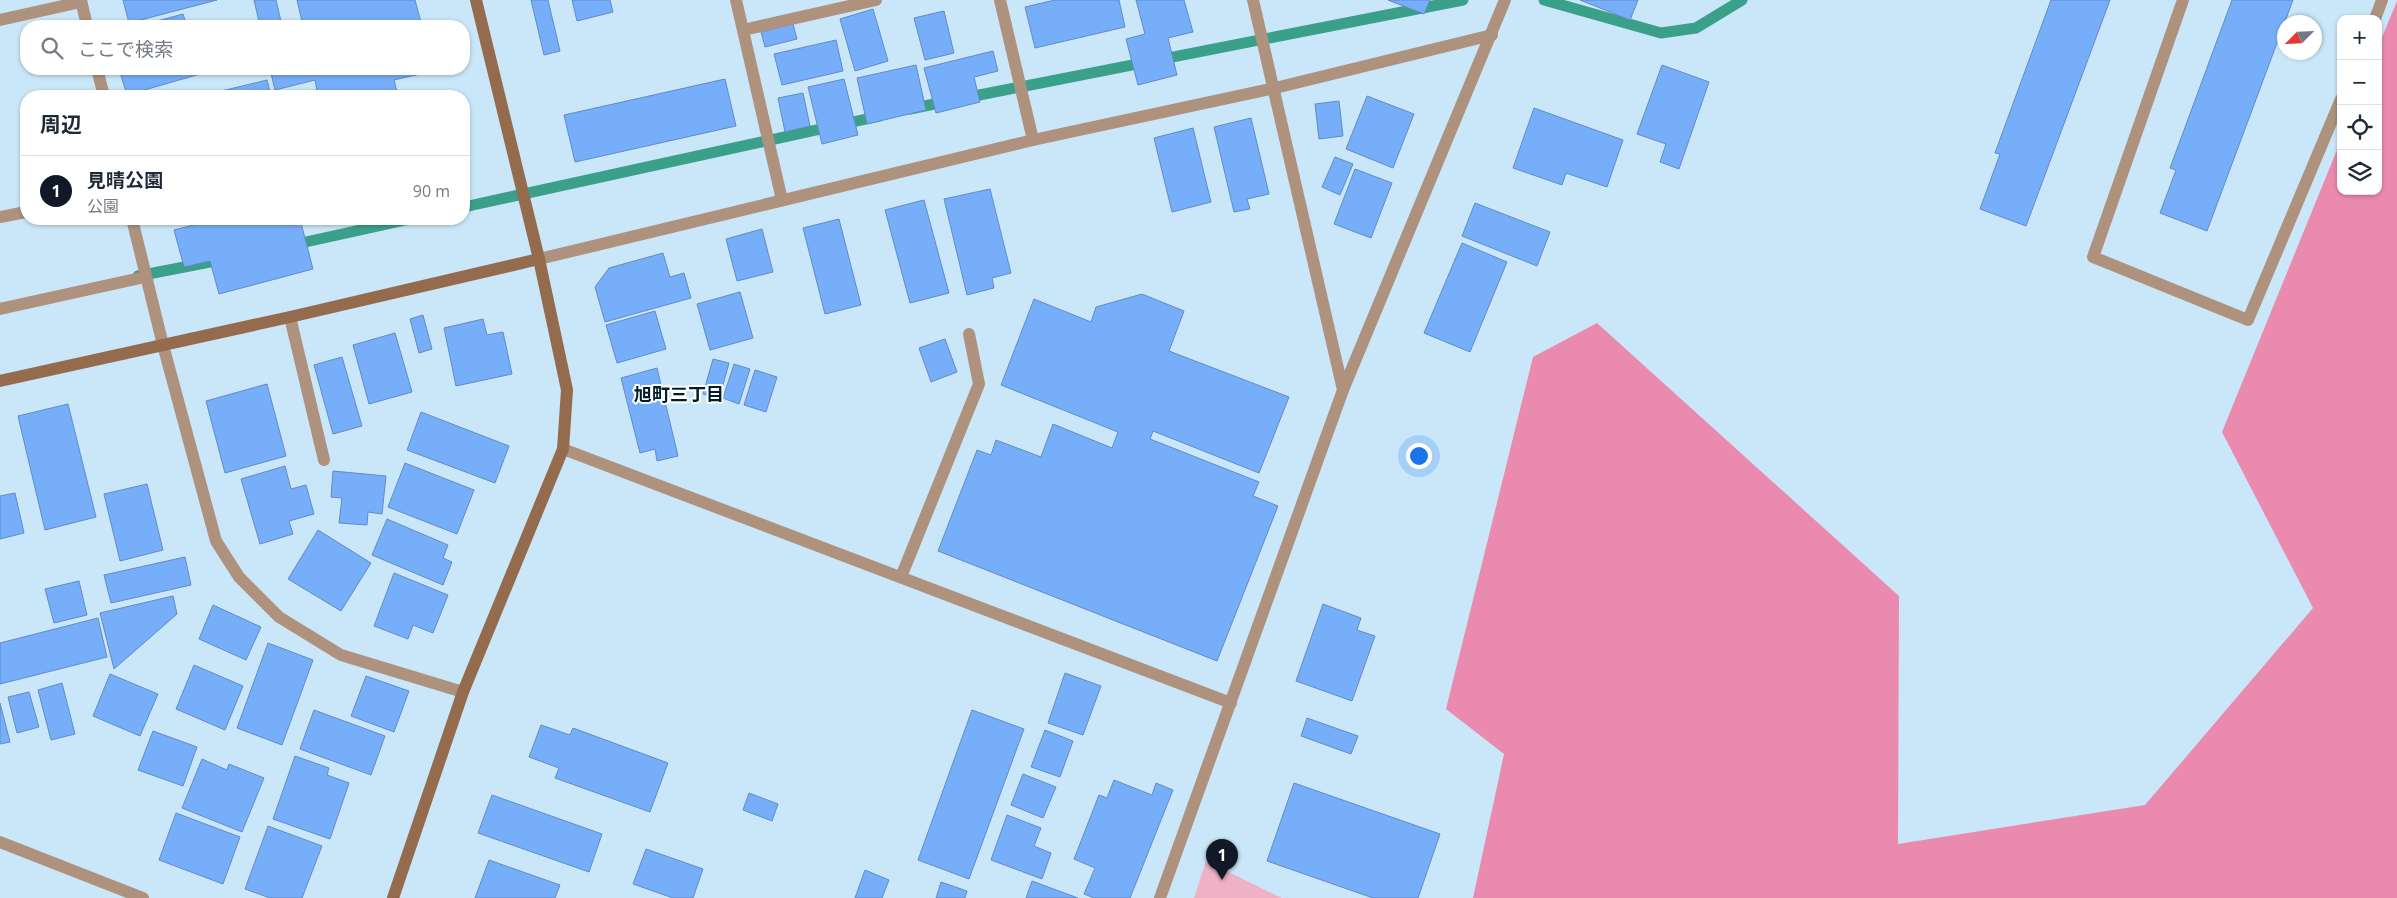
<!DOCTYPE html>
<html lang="ja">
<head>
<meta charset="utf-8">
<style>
  body { margin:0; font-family:"Open Sans","Noto Sans JP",sans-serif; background:#f2f2f3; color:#1f2937 }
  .controls { position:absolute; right:15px; top:15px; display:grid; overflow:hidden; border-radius:10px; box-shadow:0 1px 4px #0004 }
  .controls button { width:45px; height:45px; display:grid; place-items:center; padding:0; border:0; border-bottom:1px solid #e0e1e3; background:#fff; color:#1f2937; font:25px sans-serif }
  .compass { position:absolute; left:2277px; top:15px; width:45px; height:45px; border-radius:50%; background:#fff; box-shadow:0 1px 4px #0004; rotate:246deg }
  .you { position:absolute; left:1418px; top:455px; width:18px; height:18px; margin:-12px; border:4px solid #fff; border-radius:50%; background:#1a73e8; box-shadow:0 0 0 8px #1a73e833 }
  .badge { display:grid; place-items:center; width:32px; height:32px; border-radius:50%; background:#111827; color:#fff; font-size:16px; font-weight:700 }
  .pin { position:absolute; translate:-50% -41px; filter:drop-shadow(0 1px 2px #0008) }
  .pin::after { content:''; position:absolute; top:26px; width:18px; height:15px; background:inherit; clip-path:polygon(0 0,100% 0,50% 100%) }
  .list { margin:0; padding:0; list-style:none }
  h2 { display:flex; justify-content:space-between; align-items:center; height:65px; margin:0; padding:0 20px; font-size:21px }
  h2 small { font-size:16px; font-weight:400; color:#747a83 }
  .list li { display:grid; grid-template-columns:32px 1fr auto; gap:15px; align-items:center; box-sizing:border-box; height:70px; padding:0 20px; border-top:1px solid #e0e1e3 }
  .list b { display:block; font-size:19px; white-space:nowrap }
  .list p { margin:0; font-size:16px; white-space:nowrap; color:#747a83 }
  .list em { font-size:16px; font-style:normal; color:#747a83 }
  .icon { flex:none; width:28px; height:28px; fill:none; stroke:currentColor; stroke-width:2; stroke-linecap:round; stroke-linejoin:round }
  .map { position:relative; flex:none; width:2397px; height:898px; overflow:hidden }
  .search { position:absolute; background:#fff; box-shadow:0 1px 4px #0004; left:20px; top:20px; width:450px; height:55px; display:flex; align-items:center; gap:12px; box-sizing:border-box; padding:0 18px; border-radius:20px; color:#747a83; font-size:19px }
  .panel { position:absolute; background:#fff; box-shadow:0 1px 4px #0004; left:20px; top:90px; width:450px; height:135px; border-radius:20px }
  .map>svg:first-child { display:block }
  .green { fill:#efb1c6 }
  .forest { fill:#ea8aae }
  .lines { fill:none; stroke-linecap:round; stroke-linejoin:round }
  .stream { stroke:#3ba08a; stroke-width:11 }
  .building { fill:#77aef9; stroke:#618bc4 }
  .lane { stroke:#ae927e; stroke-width:12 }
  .street { stroke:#ae927e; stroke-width:12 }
  .secondary { stroke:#946b4d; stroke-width:12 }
  .labels { text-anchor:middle; stroke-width:4; stroke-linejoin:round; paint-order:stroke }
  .neighbourhood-label { font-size:18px; font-weight:bold; fill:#001d2e; stroke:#fff }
</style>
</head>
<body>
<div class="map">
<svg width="2397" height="898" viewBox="0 0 2397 898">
  <rect width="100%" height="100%" fill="#cae7f9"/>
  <path class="green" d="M 1206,861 L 1282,898 L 1194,898 Z"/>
  <path class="forest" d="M 2397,1 L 2397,898 L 1473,898 L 1504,754 L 1446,709 L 1533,357 L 1597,323 L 1899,596 L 1898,844 L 2145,805 L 2313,608 L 2222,432 L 2341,140 L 2341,191 L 2378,191 L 2378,47 Z"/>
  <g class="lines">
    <g class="stream">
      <path d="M 1544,0 L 1661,33 L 1696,28 L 1742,0"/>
      <path d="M 964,98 L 1463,0"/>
      <path d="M 910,109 L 949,101"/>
      <path d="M 464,207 L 880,116"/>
      <path d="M 292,245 L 410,219"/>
      <path d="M 138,276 L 225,259"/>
    </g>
  </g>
  <g class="building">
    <path d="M 123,0 L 217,0 L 129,23 Z"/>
    <path d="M 254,0 L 276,0 L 282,26 L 260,26 Z"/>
    <path d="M 297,0 L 415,0 L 422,26 L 303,26 Z"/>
    <path d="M 531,0 L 548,0 L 560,51 L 544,55 Z"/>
    <path d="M 572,0 L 610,0 L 613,12 L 577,21 Z"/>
    <path d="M 1055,0 L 1119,0 L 1125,27 L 1035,48 L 1025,7 Z"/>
    <path d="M 1136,0 L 1184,0 L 1193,32 L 1168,38 L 1177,75 L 1138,85 L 1126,39 L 1145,34 Z"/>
    <path d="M 1388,0 L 1430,0 L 1424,14 Z"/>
    <path d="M 1580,0 L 1638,0 L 1630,20 Z"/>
    <path d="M 2051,0 L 2110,0 L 2026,226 L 1980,209 L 2000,154 L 1995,153 Z"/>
    <path d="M 2232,0 L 2293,0 L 2207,231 L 2160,213 L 2176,170 L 2170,168 Z"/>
    <path d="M 873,9 L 888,61 L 855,71 L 840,19 Z"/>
    <path d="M 944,11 L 954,53 L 925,60 L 914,18 Z"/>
    <path d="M 183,14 L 187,26 L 139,26 Z"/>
    <path d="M 793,24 L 797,39 L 765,47 L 761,32 Z"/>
    <path d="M 836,40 L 843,71 L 782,85 L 774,54 Z"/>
    <path d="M 993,51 L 998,71 L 974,77 L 980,102 L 936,113 L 924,68 Z"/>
    <path d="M 916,65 L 926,110 L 867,124 L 857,78 Z"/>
    <path d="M 1662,65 L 1709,82 L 1679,169 L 1660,162 L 1666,144 L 1637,134 Z"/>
    <path d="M 119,69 L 199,69 L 200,74 L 127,95 Z"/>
    <path d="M 270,69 L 432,69 L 433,71 L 394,80 L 398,96 L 350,96 L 348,90 L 318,96 L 315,80 L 275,90 Z"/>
    <path d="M 725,79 L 736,126 L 575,162 L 564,115 Z"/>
    <path d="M 844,79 L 858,135 L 822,144 L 808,87 Z"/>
    <path d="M 267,80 L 271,96 L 205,95 Z"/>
    <path d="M 803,93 L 810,126 L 785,132 L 778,98 Z"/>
    <path d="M 1367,96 L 1414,114 L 1393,168 L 1346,149 Z"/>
    <path d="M 1339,101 L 1343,136 L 1319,139 L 1315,104 Z"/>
    <path d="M 1534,108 L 1623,140 L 1607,187 L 1566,173 L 1562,185 L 1513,168 Z"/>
    <path d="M 1251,118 L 1269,194 L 1247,199 L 1250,209 L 1234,212 L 1214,127 Z"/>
    <path d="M 1193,128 L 1211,202 L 1172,212 L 1154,138 Z"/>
    <path d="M 1335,157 L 1353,164 L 1340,195 L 1322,187 Z"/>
    <path d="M 1355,169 L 1392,183 L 1371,238 L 1334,224 Z"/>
    <path d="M 990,189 L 1011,273 L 992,278 L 994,288 L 967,295 L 944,199 Z"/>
    <path d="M 924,200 L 949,293 L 910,303 L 885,210 Z"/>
    <path d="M 1475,203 L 1550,232 L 1537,266 L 1462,236 Z"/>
    <path d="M 217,219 L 300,219 L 313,269 L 219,294 L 210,261 L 184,267 L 174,230 Z"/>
    <path d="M 839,219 L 861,305 L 825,314 L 803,228 Z"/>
    <path d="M 762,229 L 773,272 L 737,281 L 726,239 Z"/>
    <path d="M 1462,243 L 1507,262 L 1470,352 L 1424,333 Z"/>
    <path d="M 663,253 L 670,277 L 684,273 L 691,298 L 605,322 L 595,287 L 609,268 Z"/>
    <path d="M 740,292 L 753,338 L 710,350 L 697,304 Z"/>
    <path d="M 1142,294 L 1184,311 L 1169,351 L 1289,397 L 1259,473 L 1153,431 L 1150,439 L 1259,482 L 1253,496 L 1278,506 L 1217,661 L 938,551 L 977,450 L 991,455 L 996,440 L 1041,457 L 1053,424 L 1112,448 L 1118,432 L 1001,385 L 1034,299 L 1091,322 L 1096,307 Z"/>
    <path d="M 655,311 L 666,349 L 617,363 L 606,325 Z"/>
    <path d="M 423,315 L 432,349 L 419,353 L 410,319 Z"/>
    <path d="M 483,319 L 487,335 L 503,332 L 512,374 L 456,386 L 444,328 Z"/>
    <path d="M 395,333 L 412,392 L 369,404 L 353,345 Z"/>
    <path d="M 945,339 L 957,372 L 931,382 L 919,348 Z"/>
    <path d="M 342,357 L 362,426 L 333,434 L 314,365 Z"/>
    <path d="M 713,359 L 729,363 L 719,399 L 703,394 Z"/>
    <path d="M 734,364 L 750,369 L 739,404 L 723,398 Z"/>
    <path d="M 657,368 L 678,456 L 657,461 L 655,449 L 640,453 L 621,378 Z"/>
    <path d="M 755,370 L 777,377 L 766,412 L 744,405 Z"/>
    <path d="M 267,384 L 286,456 L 225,473 L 206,401 Z"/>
    <path d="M 68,404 L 96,517 L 45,530 L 18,416 Z"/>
    <path d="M 421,412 L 509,446 L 495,483 L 407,450 Z"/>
    <path d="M 405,463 L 474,490 L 457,534 L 388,507 Z"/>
    <path d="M 285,466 L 291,489 L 306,485 L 314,514 L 289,521 L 293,534 L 260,544 L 241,479 Z"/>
    <path d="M 333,471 L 386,476 L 382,514 L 368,512 L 367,525 L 339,523 L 342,498 L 331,497 Z"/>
    <path d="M 147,484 L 163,550 L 120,561 L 104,494 Z"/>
    <path d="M 15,493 L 24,533 L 0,539 L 0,496 Z"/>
    <path d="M 387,519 L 448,545 L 443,558 L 452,562 L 443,585 L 372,555 Z"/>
    <path d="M 318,530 L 371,563 L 341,611 L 288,579 Z"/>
    <path d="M 185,557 L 191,585 L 111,603 L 104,575 Z"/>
    <path d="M 394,573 L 448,595 L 433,633 L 413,625 L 408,639 L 374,626 Z"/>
    <path d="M 79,581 L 87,615 L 54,623 L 45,589 Z"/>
    <path d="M 173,596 L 177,614 L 114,669 L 100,613 Z"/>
    <path d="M 1323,604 L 1361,618 L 1357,630 L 1375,636 L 1352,701 L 1296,681 Z"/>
    <path d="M 213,605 L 261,627 L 246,660 L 199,639 Z"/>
    <path d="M 98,618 L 107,657 L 0,684 L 0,643 Z"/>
    <path d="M 268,643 L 313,660 L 282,745 L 237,728 Z"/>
    <path d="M 194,665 L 243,686 L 225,730 L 176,709 Z"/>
    <path d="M 1065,673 L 1101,686 L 1083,735 L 1048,723 Z"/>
    <path d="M 110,674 L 158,694 L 140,736 L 93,716 Z"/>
    <path d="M 366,676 L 409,691 L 394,732 L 351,716 Z"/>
    <path d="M 62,683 L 75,734 L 51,740 L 38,690 Z"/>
    <path d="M 29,692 L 39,727 L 17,733 L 8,697 Z"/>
    <path d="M 0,703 L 10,742 L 0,744 Z"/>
    <path d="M 314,710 L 385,736 L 371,775 L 300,749 Z"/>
    <path d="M 972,710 L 1024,729 L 969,879 L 918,860 Z"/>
    <path d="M 1307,718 L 1358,736 L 1351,754 L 1301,736 Z"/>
    <path d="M 541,725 L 570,735 L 573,728 L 668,763 L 650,812 L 555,778 L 559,768 L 529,757 Z"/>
    <path d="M 1045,730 L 1073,741 L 1060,777 L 1031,767 Z"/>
    <path d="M 153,731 L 197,747 L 183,786 L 138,770 Z"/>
    <path d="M 295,756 L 329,768 L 327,775 L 349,783 L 330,839 L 273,819 Z"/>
    <path d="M 202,759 L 227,770 L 229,764 L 264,778 L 242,832 L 182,808 Z"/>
    <path d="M 1023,774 L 1056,787 L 1043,818 L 1011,805 Z"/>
    <path d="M 1114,780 L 1152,795 L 1156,783 L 1173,790 L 1130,898 L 1094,898 L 1084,894 L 1095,868 L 1074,859 L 1099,795 L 1107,798 Z"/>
    <path d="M 1294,783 L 1440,834 L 1418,898 L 1373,898 L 1267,861 Z"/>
    <path d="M 749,793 L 778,804 L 772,821 L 743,810 Z"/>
    <path d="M 492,795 L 602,834 L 589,872 L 478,833 Z"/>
    <path d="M 176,813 L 240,837 L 223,884 L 159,860 Z"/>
    <path d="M 1007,815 L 1041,828 L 1034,846 L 1051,853 L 1042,879 L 991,860 Z"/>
    <path d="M 268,826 L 322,846 L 302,898 L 270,898 L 245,889 Z"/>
    <path d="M 646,849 L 703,869 L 693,898 L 673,898 L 633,884 Z"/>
    <path d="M 489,860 L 560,885 L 555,898 L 475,898 Z"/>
    <path d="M 865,870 L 889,880 L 882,898 L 855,898 Z"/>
    <path d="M 1032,881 L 1078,898 L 1026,898 Z"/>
    <path d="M 941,882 L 967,891 L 965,898 L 936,898 Z"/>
  </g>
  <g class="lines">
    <g class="lane">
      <path d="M 2183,0 L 2093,257 L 2248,320 L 2341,99"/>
      <path d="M 2375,19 L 2382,0"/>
      <path d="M 0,20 L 81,2"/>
      <path d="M 743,30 L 876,0"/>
      <path d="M 0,217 L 26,212"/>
      <path d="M 0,309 L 145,277"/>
      <path d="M 290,317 L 324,460"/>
      <path d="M 563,449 L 1231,703"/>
      <path d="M 901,577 L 979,384 L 969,334"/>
    </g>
    <g class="street">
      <path d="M 81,0 L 87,26"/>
      <path d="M 736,0 L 782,200"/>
      <path d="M 1000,0 L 1033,140"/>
      <path d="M 1253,0 L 1343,390"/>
      <path d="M 97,69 L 104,96"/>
      <path d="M 132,219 L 163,345 L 216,541 L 239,577 L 279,617 L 341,655 L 463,692"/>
      <path d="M 539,259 L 1033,140 L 1275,88 L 1492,35"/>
      <path d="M 0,842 L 143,898"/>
      <path d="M 1160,898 L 1343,390 L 1505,0"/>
    </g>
    <g class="secondary">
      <path d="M 0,381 L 290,317 L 539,259"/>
      <path d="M 393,898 L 463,692 L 563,449 L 567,390 L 539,259 L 476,0"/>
    </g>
  </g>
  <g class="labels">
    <g class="neighbourhood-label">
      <text x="679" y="401">旭町三丁目</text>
    </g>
  </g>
</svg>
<div class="controls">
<button>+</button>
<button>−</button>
<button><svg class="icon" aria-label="locate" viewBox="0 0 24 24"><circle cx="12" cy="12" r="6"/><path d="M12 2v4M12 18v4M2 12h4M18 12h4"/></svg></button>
<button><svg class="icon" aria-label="layers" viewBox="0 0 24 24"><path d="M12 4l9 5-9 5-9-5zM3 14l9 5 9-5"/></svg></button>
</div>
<svg class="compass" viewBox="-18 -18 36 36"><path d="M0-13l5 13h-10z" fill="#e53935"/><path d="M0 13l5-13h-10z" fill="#747a83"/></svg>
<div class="you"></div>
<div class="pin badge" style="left:1222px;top:880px">1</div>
<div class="search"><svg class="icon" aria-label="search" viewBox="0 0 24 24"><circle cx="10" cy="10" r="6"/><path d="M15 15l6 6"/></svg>ここで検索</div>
<section class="panel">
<h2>周辺<small></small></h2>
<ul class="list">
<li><span class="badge">1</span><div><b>見晴公園</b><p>公園</p></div><em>90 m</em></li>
</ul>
</section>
</div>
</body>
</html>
